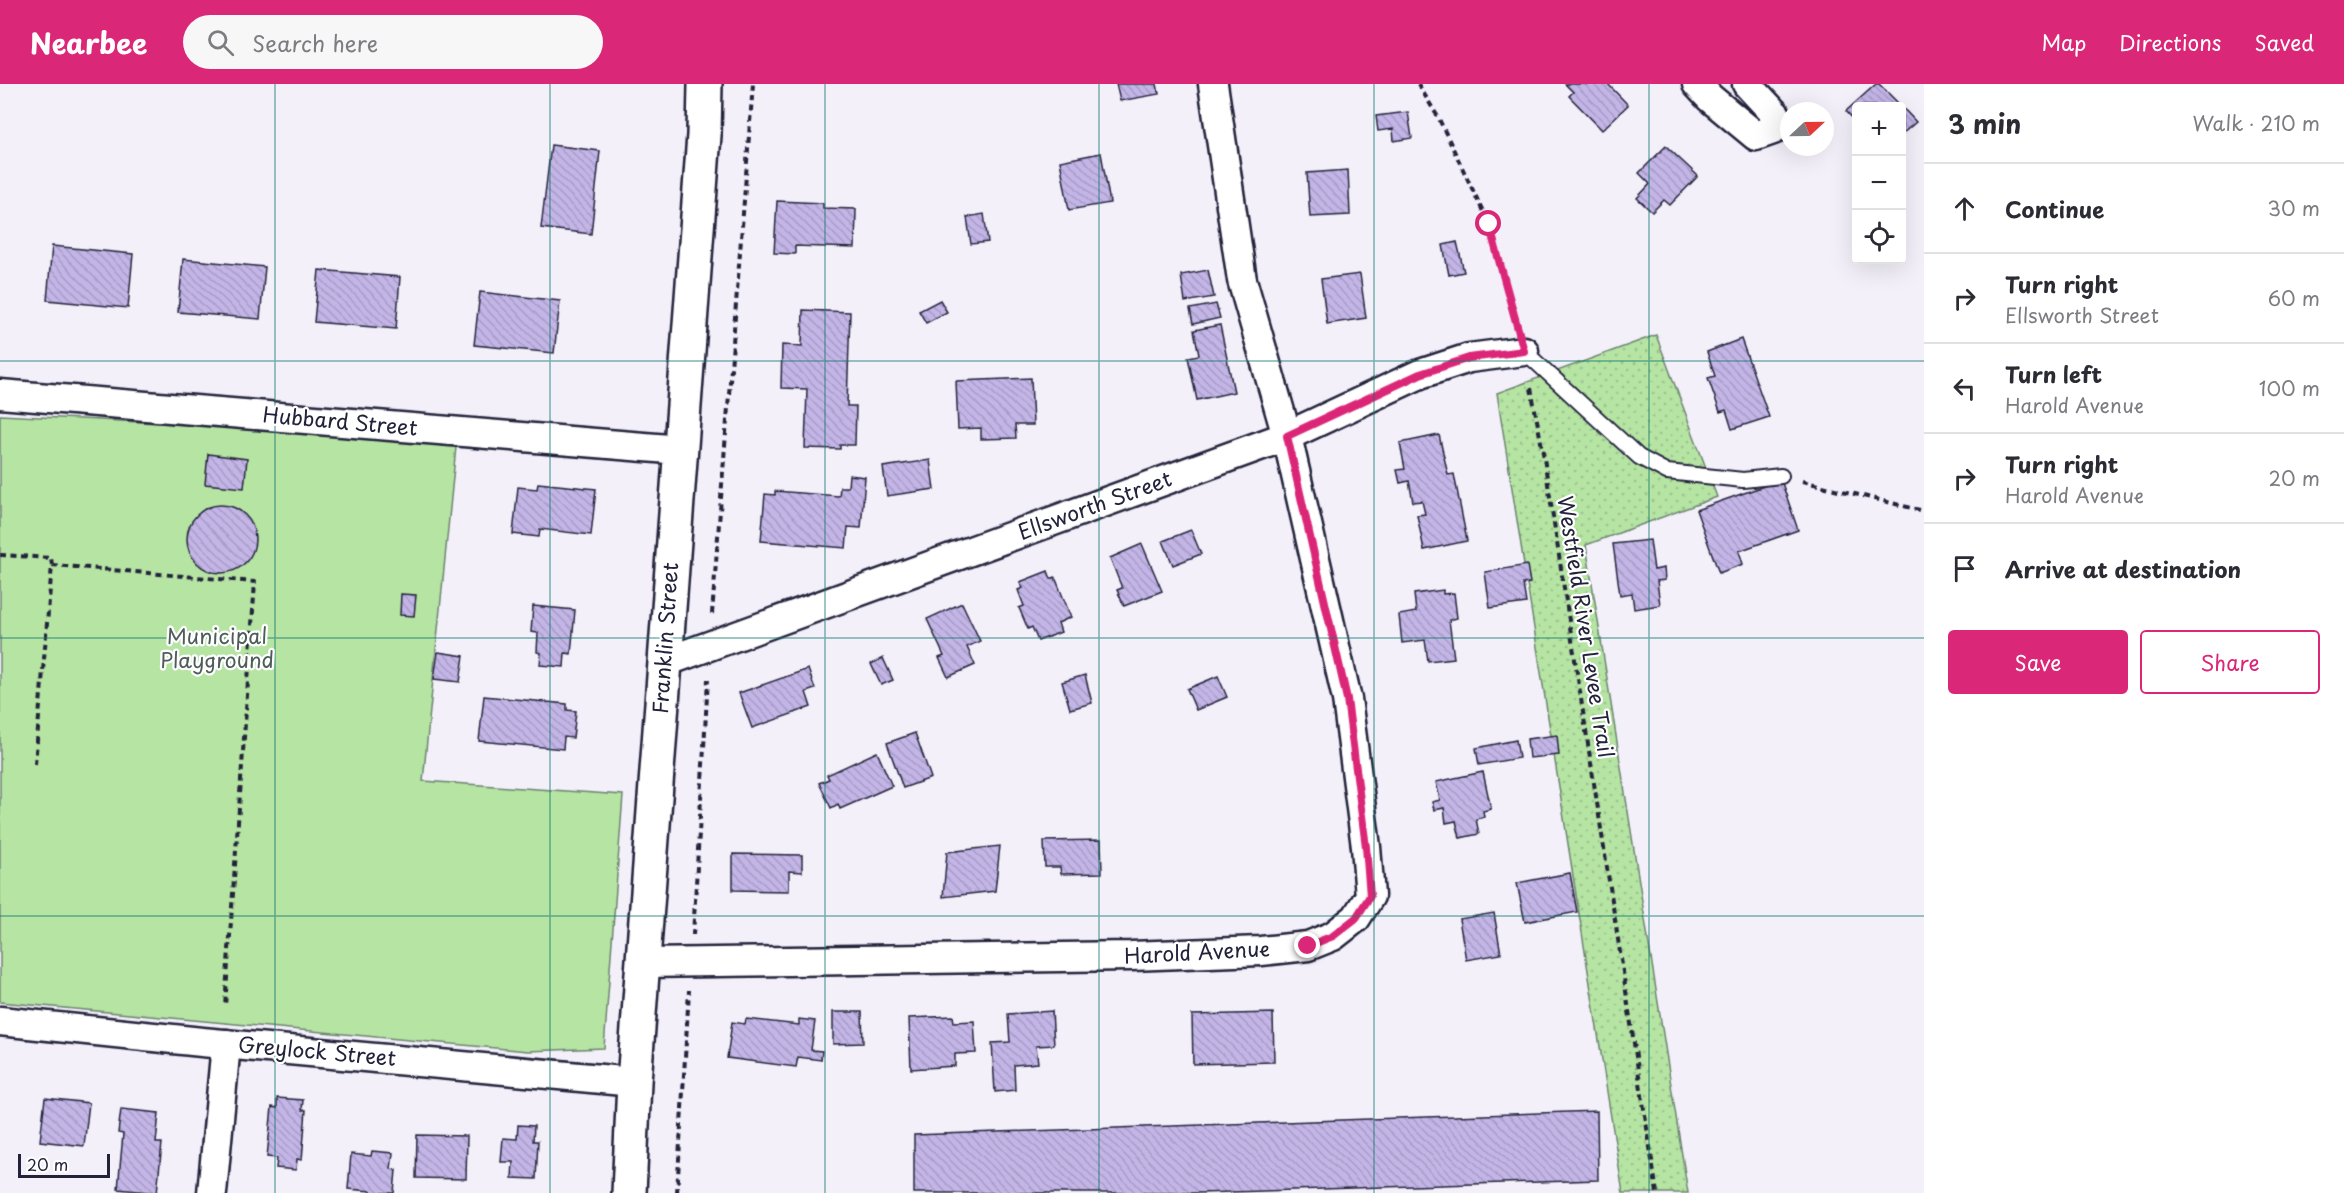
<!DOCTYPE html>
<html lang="en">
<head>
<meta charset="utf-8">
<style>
  body { margin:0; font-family:"Playpen Sans",sans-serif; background:#f7f7f7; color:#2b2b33 }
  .controls { position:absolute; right:18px; top:18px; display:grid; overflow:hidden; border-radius:6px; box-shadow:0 6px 24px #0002 }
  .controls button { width:54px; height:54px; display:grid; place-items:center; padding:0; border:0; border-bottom:2px solid #e1e1e2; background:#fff; color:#2b2b33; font:30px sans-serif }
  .compass { position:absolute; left:1780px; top:18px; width:54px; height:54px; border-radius:50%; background:#fff; box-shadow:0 6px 24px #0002; rotate:68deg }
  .scale { position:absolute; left:18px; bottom:15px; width:92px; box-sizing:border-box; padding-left:6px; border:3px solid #22223b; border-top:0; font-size:16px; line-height:21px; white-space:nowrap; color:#22223b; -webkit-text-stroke:4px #fff; paint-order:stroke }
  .stop { position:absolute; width:18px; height:18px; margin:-14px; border:4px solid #db2777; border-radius:50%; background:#fff }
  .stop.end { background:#db2777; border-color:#fff; box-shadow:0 2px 6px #0008 }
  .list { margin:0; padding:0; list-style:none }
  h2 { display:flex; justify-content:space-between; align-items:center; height:78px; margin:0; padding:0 24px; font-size:26px }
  h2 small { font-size:20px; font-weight:400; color:#7c7c81 }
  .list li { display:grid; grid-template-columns:39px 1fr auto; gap:18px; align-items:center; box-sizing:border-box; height:90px; padding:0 24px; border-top:2px solid #e1e1e2 }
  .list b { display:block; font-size:22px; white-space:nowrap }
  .list p { margin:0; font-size:20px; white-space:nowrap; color:#7c7c81 }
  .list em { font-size:20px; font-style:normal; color:#7c7c81 }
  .actions { display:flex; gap:12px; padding:18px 24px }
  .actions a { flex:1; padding:14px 0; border:2px solid #db2777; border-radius:6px; text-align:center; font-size:21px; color:#db2777 }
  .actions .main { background:#db2777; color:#fff }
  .icon { flex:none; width:33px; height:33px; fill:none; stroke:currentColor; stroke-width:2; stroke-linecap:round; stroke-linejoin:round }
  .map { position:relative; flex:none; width:1924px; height:1109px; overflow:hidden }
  header { display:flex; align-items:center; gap:36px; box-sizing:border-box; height:84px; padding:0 30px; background:#db2777; color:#fff }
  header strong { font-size:28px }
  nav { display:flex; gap:33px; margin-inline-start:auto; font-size:21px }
  .search { width:420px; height:54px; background:#f7f7f7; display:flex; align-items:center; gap:15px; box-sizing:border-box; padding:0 21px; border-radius:33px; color:#7c7c81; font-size:22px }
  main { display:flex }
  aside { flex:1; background:#fff }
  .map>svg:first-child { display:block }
  .grass { fill:url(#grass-dots); stroke:#6c836f; stroke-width:1.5 }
  .park { fill:#b5e4a3; stroke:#6c836f; stroke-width:1.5 }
  .building { fill:url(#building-back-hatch); stroke:#22223b; stroke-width:1.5 }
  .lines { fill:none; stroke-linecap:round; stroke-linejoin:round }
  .service-casing { stroke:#22223b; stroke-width:18 }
  .minor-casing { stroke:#22223b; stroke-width:33 }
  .primary-casing { stroke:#22223b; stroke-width:38 }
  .path { stroke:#22223b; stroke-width:4; stroke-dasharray:6 4.5; stroke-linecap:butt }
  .service { stroke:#fff; stroke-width:14 }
  .minor { stroke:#fff; stroke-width:28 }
  .primary { stroke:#fff; stroke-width:33 }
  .route { stroke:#db2777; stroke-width:8 }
  .grid { fill:none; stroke:#0f766e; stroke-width:1.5; stroke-opacity:0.55 }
  .labels { text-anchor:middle; stroke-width:4.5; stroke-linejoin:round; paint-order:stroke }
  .street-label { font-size:21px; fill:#22223b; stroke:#fff }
  .park-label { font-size:21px; fill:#4e5c5a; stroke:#fff }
</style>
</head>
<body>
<header>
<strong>Nearbee</strong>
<div class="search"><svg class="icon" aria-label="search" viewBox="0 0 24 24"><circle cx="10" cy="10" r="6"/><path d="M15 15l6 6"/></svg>Search here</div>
<nav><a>Map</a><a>Directions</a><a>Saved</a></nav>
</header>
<main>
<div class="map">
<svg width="1924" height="1109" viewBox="0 0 1924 1109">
  <defs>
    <pattern id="grass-dots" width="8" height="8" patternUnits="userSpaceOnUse" patternTransform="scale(1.5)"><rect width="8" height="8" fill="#b5e4a3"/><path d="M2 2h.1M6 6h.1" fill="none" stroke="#9bc38d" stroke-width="1.8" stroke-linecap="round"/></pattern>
    <pattern id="building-back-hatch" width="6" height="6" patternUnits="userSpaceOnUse" patternTransform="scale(1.5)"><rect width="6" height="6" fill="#c3b5e6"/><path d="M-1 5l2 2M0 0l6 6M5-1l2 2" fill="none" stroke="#a79bc6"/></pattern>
  </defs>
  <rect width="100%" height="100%" fill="#f3f0fa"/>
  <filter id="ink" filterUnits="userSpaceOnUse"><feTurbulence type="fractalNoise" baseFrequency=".0167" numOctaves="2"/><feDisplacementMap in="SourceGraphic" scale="12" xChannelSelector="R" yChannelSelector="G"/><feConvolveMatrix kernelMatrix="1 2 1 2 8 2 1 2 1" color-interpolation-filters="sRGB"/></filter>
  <g filter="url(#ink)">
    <path class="grass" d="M 1656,251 L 1717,413 L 1586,461 L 1688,1109 L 1623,1109 L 1497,309 Z"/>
    <path class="park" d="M 0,331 L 278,345 L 456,363 L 423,697 L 623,711 L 604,964 L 528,967 L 0,918 Z"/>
    <g class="building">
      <path d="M 1116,0 L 1157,0 L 1159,10 L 1120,17 Z"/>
      <path d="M 1565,0 L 1608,0 L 1628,21 L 1602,46 L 1569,12 L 1573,8 Z"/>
      <path d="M 1876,0 L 1879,0 L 1901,22 L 1856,22 L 1856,38 L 1846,27 Z"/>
      <path d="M 1902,23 L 1916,38 L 1902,50 Z"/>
      <path d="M 1408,28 L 1412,54 L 1394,57 L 1393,45 L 1378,47 L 1376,32 Z"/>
      <path d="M 551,61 L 600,67 L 591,150 L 541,144 Z"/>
      <path d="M 1666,62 L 1698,92 L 1670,121 L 1664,116 L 1652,128 L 1637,114 L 1650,100 L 1639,89 Z"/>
      <path d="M 1101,69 L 1110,119 L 1069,126 L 1060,77 Z"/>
      <path d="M 1348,86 L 1350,131 L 1310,133 L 1307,89 Z"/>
      <path d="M 777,117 L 823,119 L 823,124 L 856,125 L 855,164 L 795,162 L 795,170 L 774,169 Z"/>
      <path d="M 984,130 L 988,158 L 971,160 L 967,133 Z"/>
      <path d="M 1457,158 L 1464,188 L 1449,191 L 1443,161 Z"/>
      <path d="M 52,162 L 133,170 L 128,224 L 47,216 Z"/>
      <path d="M 183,175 L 265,183 L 260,235 L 178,228 Z"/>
      <path d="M 319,186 L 400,193 L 396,245 L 314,238 Z"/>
      <path d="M 1208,186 L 1214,213 L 1185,218 L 1181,191 Z"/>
      <path d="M 1360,190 L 1366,234 L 1327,240 L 1321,195 Z"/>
      <path d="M 480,208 L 560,217 L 554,269 L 474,261 Z"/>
      <path d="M 940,216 L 947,228 L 926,239 L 919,227 Z"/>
      <path d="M 1216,220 L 1220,234 L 1193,240 L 1190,225 Z"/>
      <path d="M 803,226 L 850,228 L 847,322 L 856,322 L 855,361 L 840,361 L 840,365 L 805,364 L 807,305 L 781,304 L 782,261 L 802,262 Z"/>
      <path d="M 1220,241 L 1234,308 L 1197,316 L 1188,273 L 1199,271 L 1194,246 Z"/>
      <path d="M 1741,255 L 1769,333 L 1732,345 L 1726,326 L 1720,328 L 1708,294 L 1715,292 L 1707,268 Z"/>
      <path d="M 1031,294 L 1033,341 L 1015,341 L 1016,354 L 981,355 L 981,344 L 958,345 L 956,297 Z"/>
      <path d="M 1439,351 L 1448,391 L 1454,390 L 1467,457 L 1424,466 L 1417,431 L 1425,430 L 1422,417 L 1413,418 L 1409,397 L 1400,399 L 1397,386 L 1405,385 L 1400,359 Z"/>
      <path d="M 208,370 L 247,375 L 244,404 L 205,400 Z"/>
      <path d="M 930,376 L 934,405 L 887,412 L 883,383 Z"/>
      <path d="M 849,391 L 865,393 L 861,444 L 848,443 L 846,464 L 761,457 L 765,410 L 775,411 L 775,407 L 839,412 L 840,403 L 848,403 Z"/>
      <path d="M 1781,396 L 1798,446 L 1739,467 L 1743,480 L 1719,489 L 1696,426 Z"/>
      <path d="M 538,399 L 596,405 L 591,451 L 540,445 L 539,453 L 513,450 L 518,403 L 537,405 Z"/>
      <circle cx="221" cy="455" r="34"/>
      <path d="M 1191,446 L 1201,470 L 1173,481 L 1163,457 Z"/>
      <path d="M 1650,456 L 1654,486 L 1664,484 L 1665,496 L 1657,497 L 1660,521 L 1634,525 L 1632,509 L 1620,511 L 1613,460 Z"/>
      <path d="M 1142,460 L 1162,507 L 1124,522 L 1117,506 L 1122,504 L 1110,474 Z"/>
      <path d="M 1527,481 L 1530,499 L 1523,500 L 1526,519 L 1490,524 L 1485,488 Z"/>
      <path d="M 1048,487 L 1051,495 L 1055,493 L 1071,533 L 1058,539 L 1061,548 L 1038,557 L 1032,543 L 1028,545 L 1019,524 L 1024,522 L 1018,506 L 1023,504 L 1020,498 Z"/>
      <path d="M 1443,506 L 1443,510 L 1454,509 L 1457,534 L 1449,536 L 1454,574 L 1428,577 L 1425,556 L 1402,559 L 1399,531 L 1416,528 L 1414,510 Z"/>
      <path d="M 401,510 L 416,511 L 414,532 L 400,531 Z"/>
      <path d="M 962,519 L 980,557 L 967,563 L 975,581 L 948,593 L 939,574 L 944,572 L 927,535 Z"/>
      <path d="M 533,522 L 575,526 L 571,570 L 565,569 L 564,583 L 540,581 L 541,569 L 537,568 L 538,549 L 531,548 Z"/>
      <path d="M 438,568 L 464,572 L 460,598 L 434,595 Z"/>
      <path d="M 883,574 L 893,596 L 881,601 L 871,580 Z"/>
      <path d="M 808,585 L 815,605 L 806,608 L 811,623 L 752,644 L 739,609 Z"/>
      <path d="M 1085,591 L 1092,619 L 1070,625 L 1062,598 Z"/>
      <path d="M 1218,592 L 1227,613 L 1196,626 L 1187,605 Z"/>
      <path d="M 484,612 L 567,620 L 567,626 L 576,627 L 573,654 L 564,653 L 563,665 L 479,657 Z"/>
      <path d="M 915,649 L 931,694 L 903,704 L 887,659 Z"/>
      <path d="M 1557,651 L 1559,671 L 1529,674 L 1527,655 Z"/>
      <path d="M 1516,656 L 1519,674 L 1479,681 L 1476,664 Z"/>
      <path d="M 877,668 L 892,702 L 840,725 L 838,720 L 831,724 L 819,699 L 829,695 L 827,691 Z"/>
      <path d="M 1483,688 L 1491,725 L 1483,727 L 1484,733 L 1476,735 L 1479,750 L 1460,754 L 1456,737 L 1446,739 L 1444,724 L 1434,726 L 1432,718 L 1440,716 L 1436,698 Z"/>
      <path d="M 1101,756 L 1102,789 L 1061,790 L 1060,783 L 1045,783 L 1044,757 Z"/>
      <path d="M 1000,762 L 995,807 L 943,813 L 947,768 Z"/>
      <path d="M 733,770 L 802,771 L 802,788 L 789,787 L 789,807 L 733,806 Z"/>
      <path d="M 1570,789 L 1577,828 L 1525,838 L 1517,799 Z"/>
      <path d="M 1494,829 L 1501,870 L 1466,876 L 1459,835 Z"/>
      <path d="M 1052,927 L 1054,961 L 1036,962 L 1038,979 L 1014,981 L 1015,1006 L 995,1008 L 992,959 L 1010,958 L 1008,930 Z"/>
      <path d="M 833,928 L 862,928 L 863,959 L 833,960 Z"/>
      <path d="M 1273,929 L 1274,978 L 1193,980 L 1192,931 Z"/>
      <path d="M 953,932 L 954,938 L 974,937 L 976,969 L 955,970 L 955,982 L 911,985 L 909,934 Z"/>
      <path d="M 746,935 L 799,941 L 799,935 L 815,937 L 811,966 L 822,967 L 821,976 L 798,973 L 796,983 L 727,974 L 732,938 L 745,940 Z"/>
      <path d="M 45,1014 L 89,1019 L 84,1062 L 40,1057 Z"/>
      <path d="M 277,1014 L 303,1016 L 302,1026 L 306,1026 L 302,1076 L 297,1075 L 296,1086 L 276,1084 L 277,1074 L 267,1073 L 272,1023 L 277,1024 Z"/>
      <path d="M 121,1025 L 159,1029 L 156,1059 L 162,1059 L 157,1109 L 118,1105 L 123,1050 L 118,1049 Z"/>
      <path d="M 1597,1027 L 1598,1096 L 1200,1109 L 914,1109 L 914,1051 Z"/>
      <path d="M 518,1041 L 534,1042 L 533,1057 L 538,1057 L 536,1095 L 512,1094 L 513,1078 L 501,1078 L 503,1054 L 517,1055 Z"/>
      <path d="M 417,1051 L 467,1052 L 466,1095 L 416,1094 Z"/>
      <path d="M 372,1067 L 393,1069 L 391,1085 L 396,1086 L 394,1109 L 371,1109 L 371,1107 L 348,1105 L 351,1070 L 371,1072 Z"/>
    </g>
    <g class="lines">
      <defs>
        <path id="service" d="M 1524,267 L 1639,373 L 1667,388 L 1743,396 L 1781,392"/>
        <g id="minor">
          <path d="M 1697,0 L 1710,14 L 1756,52 L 1773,46 L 1776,31 L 1747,0"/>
          <path d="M 0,310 L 681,366"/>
          <path d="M 665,578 L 1287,352 L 1420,290 L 1469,274 L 1524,267"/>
          <path d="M 643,879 L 1131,872 L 1261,867 L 1308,862 L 1333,852 L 1356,834 L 1370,812 L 1366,763 L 1347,615 L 1287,352 L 1242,196 L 1213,0"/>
          <path d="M 0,937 L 202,958 L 634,998"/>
          <path d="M 212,1109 L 226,960"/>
        </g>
        <path id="primary" d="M 629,1109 L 634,998 L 704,51 L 705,0"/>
      </defs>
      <use href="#service" class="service-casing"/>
      <use href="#minor" class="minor-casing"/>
      <use href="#primary" class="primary-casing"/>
      <g class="path">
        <path d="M 1418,0 L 1438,33 L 1489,140 L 1516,238"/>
        <path d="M 1531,304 L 1544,374 L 1657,1109"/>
        <path d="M 1802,397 L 1924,427"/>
        <path d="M 0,471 L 51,474 L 52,481"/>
        <path d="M 712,530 L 753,0"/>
        <path d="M 35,680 L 52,481 L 255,498 L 225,922"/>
        <path d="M 693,851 L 708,595"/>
        <path d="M 677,1109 L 689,906"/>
      </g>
      <use href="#service" class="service"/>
      <use href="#minor" class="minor"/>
      <use href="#primary" class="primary"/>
    </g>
  </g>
  <g class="lines" filter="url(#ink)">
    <path class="route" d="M 1308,862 L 1333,852 L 1356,834 L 1370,812 L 1366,763 L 1347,615 L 1287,352 L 1420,290 L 1469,274 L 1524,267 L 1489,140"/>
  </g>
  <path class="grid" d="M 275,0 L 275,1109M 550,0 L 550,1109M 825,0 L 825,1109M 1099,0 L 1099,1109M 1374,0 L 1374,1109M 1649,0 L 1649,1109M 0,277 L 1924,277M 0,554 L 1924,554M 0,832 L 1924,832"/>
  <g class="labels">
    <g class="street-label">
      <text transform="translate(340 338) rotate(5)" y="7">Hubbard Street</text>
      <text transform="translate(1095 422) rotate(-20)" y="7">Ellsworth Street</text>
      <text transform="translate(1585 543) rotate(81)" y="7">Westfield River Levee Trail</text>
      <text transform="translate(666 554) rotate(-86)" y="7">Franklin Street</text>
      <text transform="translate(1197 869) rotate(-3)" y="7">Harold Avenue</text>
      <text transform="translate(317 968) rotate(5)" y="7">Greylock Street</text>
    </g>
    <g class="park-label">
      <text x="217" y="560">Municipal<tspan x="217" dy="24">Playground</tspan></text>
    </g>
  </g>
</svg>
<div class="controls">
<button>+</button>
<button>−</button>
<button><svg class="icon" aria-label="locate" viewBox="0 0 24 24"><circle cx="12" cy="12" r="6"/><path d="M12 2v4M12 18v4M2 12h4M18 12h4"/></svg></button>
</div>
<svg class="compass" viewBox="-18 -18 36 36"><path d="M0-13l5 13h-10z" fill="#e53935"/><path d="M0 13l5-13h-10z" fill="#7c7c81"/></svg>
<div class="scale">20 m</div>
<div class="stop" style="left:1489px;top:140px"></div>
<div class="stop end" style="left:1308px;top:862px"></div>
</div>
<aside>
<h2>3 min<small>Walk · 210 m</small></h2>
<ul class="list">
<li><svg class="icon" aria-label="ahead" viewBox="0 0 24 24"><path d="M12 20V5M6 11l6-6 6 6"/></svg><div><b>Continue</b></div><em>30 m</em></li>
<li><svg class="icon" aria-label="right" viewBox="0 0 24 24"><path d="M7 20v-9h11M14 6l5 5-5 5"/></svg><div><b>Turn right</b><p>Ellsworth Street</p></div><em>60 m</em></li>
<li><svg class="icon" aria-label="left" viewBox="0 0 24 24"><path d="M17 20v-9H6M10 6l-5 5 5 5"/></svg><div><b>Turn left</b><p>Harold Avenue</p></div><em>100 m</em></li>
<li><svg class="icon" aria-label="right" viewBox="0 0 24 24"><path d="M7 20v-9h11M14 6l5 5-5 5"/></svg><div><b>Turn right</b><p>Harold Avenue</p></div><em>20 m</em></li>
<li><svg class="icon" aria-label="arrive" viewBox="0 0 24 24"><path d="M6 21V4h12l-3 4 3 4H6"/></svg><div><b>Arrive at destination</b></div></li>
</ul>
<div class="actions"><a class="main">Save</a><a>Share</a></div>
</aside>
</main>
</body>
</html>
